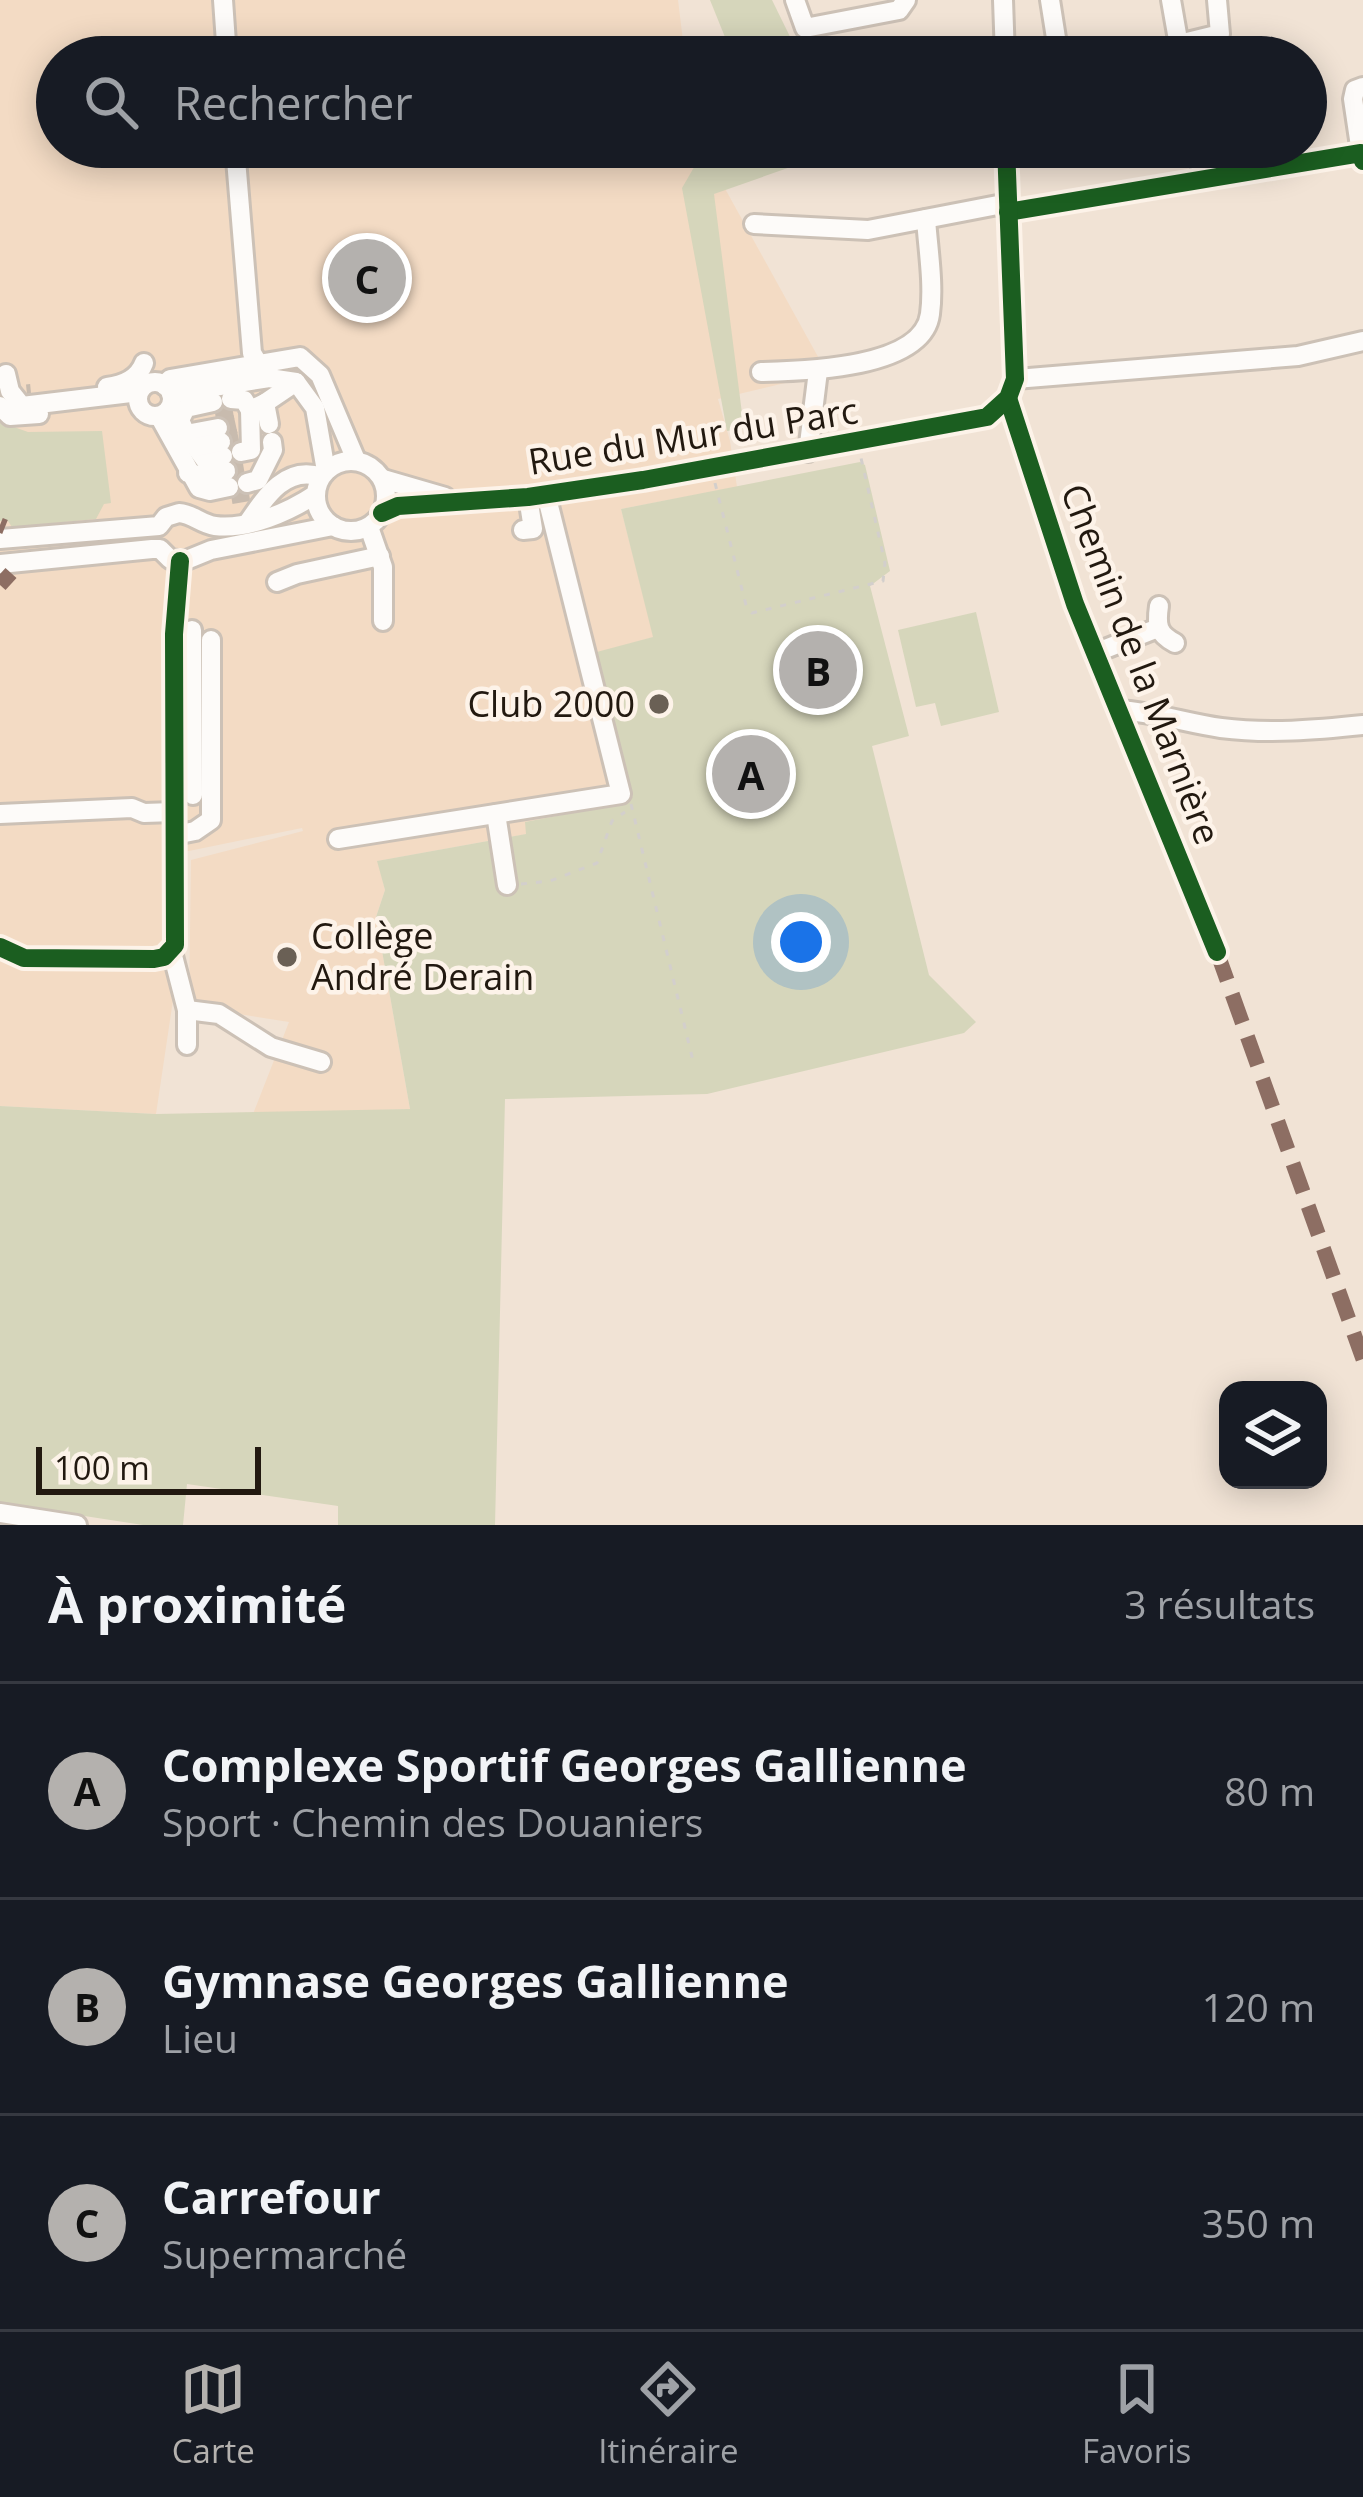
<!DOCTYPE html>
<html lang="fr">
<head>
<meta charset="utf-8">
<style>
  body { margin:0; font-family:"Open Sans",sans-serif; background:#242831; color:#f1f3f6 }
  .controls { position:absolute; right:36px; bottom:36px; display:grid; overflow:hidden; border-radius:24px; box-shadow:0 6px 30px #0003 }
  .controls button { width:108px; height:108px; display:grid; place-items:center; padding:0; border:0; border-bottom:3px solid #363941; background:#171b24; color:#f1f3f6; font:60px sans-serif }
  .scale { position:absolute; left:36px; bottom:30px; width:225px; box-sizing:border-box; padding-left:12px; border:6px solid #221910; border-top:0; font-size:33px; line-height:42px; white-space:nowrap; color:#221910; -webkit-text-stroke:9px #fdf3e9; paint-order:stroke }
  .you { position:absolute; left:801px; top:942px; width:42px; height:42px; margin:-30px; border:9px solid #fff; border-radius:50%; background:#1a73e8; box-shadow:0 0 0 18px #1a73e833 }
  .badge { display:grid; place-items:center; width:78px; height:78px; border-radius:50%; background:#b4b1ae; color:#111; font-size:39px; font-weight:700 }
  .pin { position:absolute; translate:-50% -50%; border:6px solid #fff; box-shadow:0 3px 12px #0006 }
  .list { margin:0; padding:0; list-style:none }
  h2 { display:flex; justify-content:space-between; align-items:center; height:156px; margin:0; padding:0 48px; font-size:51px }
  h2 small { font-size:39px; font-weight:400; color:#9ea1a6 }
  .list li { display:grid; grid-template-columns:78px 1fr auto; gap:36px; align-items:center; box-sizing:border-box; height:216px; padding:0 48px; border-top:3px solid #363941 }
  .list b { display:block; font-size:45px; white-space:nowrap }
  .list p { margin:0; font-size:39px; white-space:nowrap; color:#9ea1a6 }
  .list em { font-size:39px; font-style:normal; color:#9ea1a6 }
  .icon { flex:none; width:66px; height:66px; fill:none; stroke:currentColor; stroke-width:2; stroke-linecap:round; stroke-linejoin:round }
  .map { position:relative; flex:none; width:1363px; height:1525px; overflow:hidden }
  .search { position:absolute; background:#171b24; box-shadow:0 6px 30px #0003; left:36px; right:36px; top:36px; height:132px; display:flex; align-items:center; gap:30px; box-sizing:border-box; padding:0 42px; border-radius:66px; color:#9ea1a6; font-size:45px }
  .sheet { height:804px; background:#171b24 }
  nav { display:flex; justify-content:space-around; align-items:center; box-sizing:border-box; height:168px; border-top:3px solid #363941; background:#171b24; font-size:33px; color:#9ea1a6 }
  nav a { display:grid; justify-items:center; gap:6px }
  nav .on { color:#b4b1ae }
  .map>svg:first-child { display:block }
  .built { fill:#f3dbc4 }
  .green { fill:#d6d6bb }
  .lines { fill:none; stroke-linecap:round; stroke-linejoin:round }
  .minor-tunnel { stroke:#c8bbae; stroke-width:18; stroke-dasharray:18 9; stroke-linecap:butt }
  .minor-casing { stroke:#ccc1b6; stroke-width:24 }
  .path { stroke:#d3cfcc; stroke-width:3; stroke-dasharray:6 9; stroke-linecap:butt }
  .minor { stroke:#fdfbf9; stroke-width:18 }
  .quiet { stroke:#8d6e63; stroke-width:15; stroke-dasharray:30 15; stroke-linecap:butt }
  .cycleway-casing { stroke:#fdf3e9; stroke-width:26 }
  .cycleway { stroke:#1b5e20; stroke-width:18 }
  .poi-dot { fill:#6a6055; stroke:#fdf3e9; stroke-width:4.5 }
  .labels { text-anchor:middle; stroke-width:9; stroke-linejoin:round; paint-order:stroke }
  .street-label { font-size:36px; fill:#221910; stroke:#fdf3e9 }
  .poi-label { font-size:36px; fill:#221910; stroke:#fdf3e9; text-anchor:end }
</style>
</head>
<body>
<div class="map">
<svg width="1363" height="1525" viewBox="0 0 1363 1525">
  <rect width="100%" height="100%" fill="#f1e3d5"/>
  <path class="built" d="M 0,0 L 678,0 L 685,57 L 57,57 L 57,147 L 702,147 L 827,373 L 718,399 L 730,441 L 737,487 L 621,509 L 654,637 L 594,654 L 631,802 L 526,822 L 527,834 L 378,861 L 385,890 L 376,917 L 410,1109 L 253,1114 L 289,1022 L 189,1006 L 191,860 L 303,831 L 302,828 L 184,852 L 176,980 L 156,1114 L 0,1106 Z"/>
  <g class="green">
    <path d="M 710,0 L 772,0 L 800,57 L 733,57 Z"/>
    <path d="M 718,147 L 821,147 L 822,156 L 714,194 L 744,429 L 727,431 L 682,188 L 704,150 Z"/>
    <path d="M 0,422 L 28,432 L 102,431 L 111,503 L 104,504 L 96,519 L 12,527 L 8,521 L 0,521 Z"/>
    <path d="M 860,462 L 865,465 L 890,571 L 870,586 L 909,736 L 872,746 L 929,975 L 976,1022 L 964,1033 L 707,1094 L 505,1099 L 495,1525 L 338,1525 L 338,1506 L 187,1484 L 183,1525 L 143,1525 L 0,1503 L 0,1106 L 156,1114 L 410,1109 L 376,917 L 385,890 L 377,861 L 526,834 L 525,822 L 630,802 L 593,653 L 653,637 L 621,509 Z"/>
    <path d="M 976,612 L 999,712 L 941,726 L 935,703 L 916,707 L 898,630 Z"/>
  </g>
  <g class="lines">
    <g class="minor-tunnel">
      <path d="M 0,396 L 31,393"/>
      <path d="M 215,413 L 233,410"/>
      <path d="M 218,428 L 236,424"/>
      <path d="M 221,442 L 239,438"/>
      <path d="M 226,471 L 244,468"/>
      <path d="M 231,495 L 249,492"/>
    </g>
    <defs>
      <g id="minor">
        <path d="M 223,0 L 227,57"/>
        <path d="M 795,0 L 805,28 L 899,10 L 906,0"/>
        <path d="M 1003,0 L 1005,57"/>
        <path d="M 1050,0 L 1059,57"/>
        <path d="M 1171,0 L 1181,57"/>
        <path d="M 1179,44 L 1220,34 L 1217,0"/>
        <path d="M 235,147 L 252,353 L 258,363"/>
        <path d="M 1197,147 L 1203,178"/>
        <path d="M 1361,153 L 1353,99 L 1355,90 L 1363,87"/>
        <path d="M 1008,212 L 1361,153 L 1363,161"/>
        <path d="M 754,224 L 868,230 L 1008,203"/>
        <path d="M 761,372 C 803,371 923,369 930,314 C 934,284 928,249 926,219"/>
        <path d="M 6,374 L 10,391 L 22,406 L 139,392"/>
        <path d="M 1015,379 L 1298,356 L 1363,341"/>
        <circle cx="155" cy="399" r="17"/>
        <path d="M 165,386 L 170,379 L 300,357 L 320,375 L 356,460"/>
        <path d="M 107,387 C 124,385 138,379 144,363"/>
        <path d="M 171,394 L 269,378 L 296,382 L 315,408 L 326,471"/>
        <path d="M 1008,398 L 1075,604 L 1217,952"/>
        <path d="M 231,399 L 244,400 L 250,410"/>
        <path d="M 0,406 L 10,416 L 39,414"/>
        <path d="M 164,414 L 180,420 L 186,434 L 218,428"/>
        <path d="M 159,416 L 199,488 L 210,491 L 229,487"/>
        <path d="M 180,420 L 186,408 L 213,402"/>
        <path d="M 269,424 L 265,403 L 296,382"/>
        <path d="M 186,434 L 205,460 L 223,456"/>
        <path d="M 196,447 L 221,442"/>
        <path d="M 241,452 L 251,450 L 250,410 L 265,403"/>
        <path d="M 808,452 L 818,371"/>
        <circle cx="351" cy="496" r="35"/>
        <path d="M 188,473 L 205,476 L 226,471"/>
        <path d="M 383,479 L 445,497"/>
        <path d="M 247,483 L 258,480 L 273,450 L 272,442"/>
        <path d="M 382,513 L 398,506 L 528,497 L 643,480 L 987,417 L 1008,398 L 1015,379 L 1006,147"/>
        <path d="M 249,521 C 266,496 287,465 321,477"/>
        <path d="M 369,527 L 383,567 L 383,621"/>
        <path d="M 523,530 L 533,529 L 528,497"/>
        <path d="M 0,539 L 159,526 L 166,517 L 179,513 C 193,514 201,524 215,526 C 248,530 289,512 316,494"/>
        <path d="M 0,564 L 152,549 L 160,549 L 170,559 L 184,561 L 211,550 L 333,526"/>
        <path d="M 277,582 L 297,574 L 380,556"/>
        <path d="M 1159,606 C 1156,626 1158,634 1175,643"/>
        <path d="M 192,630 L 193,795"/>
        <path d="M 1095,653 L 1158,628"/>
        <path d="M 1118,710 C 1154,712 1186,723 1221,728 C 1268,734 1316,730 1363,725"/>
        <path d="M 0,814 L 132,808 L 144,813 L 174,812"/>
        <path d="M 496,814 L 507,885"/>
        <path d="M 175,835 L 195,831 L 211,820 L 211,640"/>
        <path d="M 338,839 L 621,794 L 546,494"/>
        <path d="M 0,947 L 24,958 L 154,959 L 164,957 L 175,945 L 174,634 L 180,561"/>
        <path d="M 172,952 L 187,1010 L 187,1045"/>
        <path d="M 187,1010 L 219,1014 L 271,1047 L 321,1062"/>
        <path d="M 0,1513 L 77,1525"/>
      </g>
    </defs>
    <use href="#minor" class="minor-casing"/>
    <g class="path">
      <path d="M 715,483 L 746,605 L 752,613 L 883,581 L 885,563 L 861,458"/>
      <path d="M 631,804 L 694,1065"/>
      <path d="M 521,884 L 550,881 L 597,863 L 612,821 L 625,812"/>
    </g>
    <use href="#minor" class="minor"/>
    <g class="quiet">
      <path d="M 0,525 L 5,527"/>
      <path d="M 0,585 L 11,573"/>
      <path d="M 1217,952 L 1363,1359"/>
    </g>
    <defs>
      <g id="cycleway">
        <path d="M 1008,212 L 1361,153 L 1363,161"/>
        <path d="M 1008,398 L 1075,604 L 1217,952"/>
        <path d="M 382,513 L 398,506 L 528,497 L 643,480 L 987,417 L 1008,398 L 1015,379 L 1006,147"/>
        <path d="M 0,947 L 24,958 L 154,959 L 164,957 L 175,945 L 174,634 L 180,561"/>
      </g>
    </defs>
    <use href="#cycleway" class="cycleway-casing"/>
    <use href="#cycleway" class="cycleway"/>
  </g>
  <g class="poi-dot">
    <circle cx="659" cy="704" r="12"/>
    <circle cx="287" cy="957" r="12"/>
  </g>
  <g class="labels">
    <g class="street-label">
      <text transform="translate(693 436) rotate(-9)" y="13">Rue du Mur du Parc</text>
      <text transform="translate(1141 664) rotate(69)" y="13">Chemin de la Marnière</text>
    </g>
    <g class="poi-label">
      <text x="635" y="717">Club 2000</text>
      <text x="311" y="949" text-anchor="start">Collège<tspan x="311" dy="41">André Derain</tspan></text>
    </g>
  </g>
</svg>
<div class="controls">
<button><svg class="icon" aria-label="layers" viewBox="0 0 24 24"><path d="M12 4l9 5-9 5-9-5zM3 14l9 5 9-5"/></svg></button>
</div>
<div class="scale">100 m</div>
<div class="you"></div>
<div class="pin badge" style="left:751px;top:774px">A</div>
<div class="pin badge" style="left:818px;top:670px">B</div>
<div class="pin badge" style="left:367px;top:278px">C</div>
<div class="search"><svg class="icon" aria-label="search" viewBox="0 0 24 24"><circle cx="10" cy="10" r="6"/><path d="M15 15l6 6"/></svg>Rechercher</div>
</div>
<section class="sheet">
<h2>À proximité<small>3 résultats</small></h2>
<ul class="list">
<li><span class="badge">A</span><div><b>Complexe Sportif Georges Gallienne</b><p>Sport · Chemin des Douaniers</p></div><em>80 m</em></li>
<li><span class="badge">B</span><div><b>Gymnase Georges Gallienne</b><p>Lieu</p></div><em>120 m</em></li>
<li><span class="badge">C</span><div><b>Carrefour</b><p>Supermarché</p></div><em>350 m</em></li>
</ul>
</section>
<nav>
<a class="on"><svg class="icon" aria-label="map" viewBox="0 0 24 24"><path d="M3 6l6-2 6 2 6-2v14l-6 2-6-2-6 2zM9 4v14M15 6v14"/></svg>Carte</a>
<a><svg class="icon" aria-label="directions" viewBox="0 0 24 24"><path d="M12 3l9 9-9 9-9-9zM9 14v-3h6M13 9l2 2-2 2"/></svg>Itinéraire</a>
<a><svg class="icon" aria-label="saved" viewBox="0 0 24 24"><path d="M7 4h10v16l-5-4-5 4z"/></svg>Favoris</a>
</nav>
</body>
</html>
